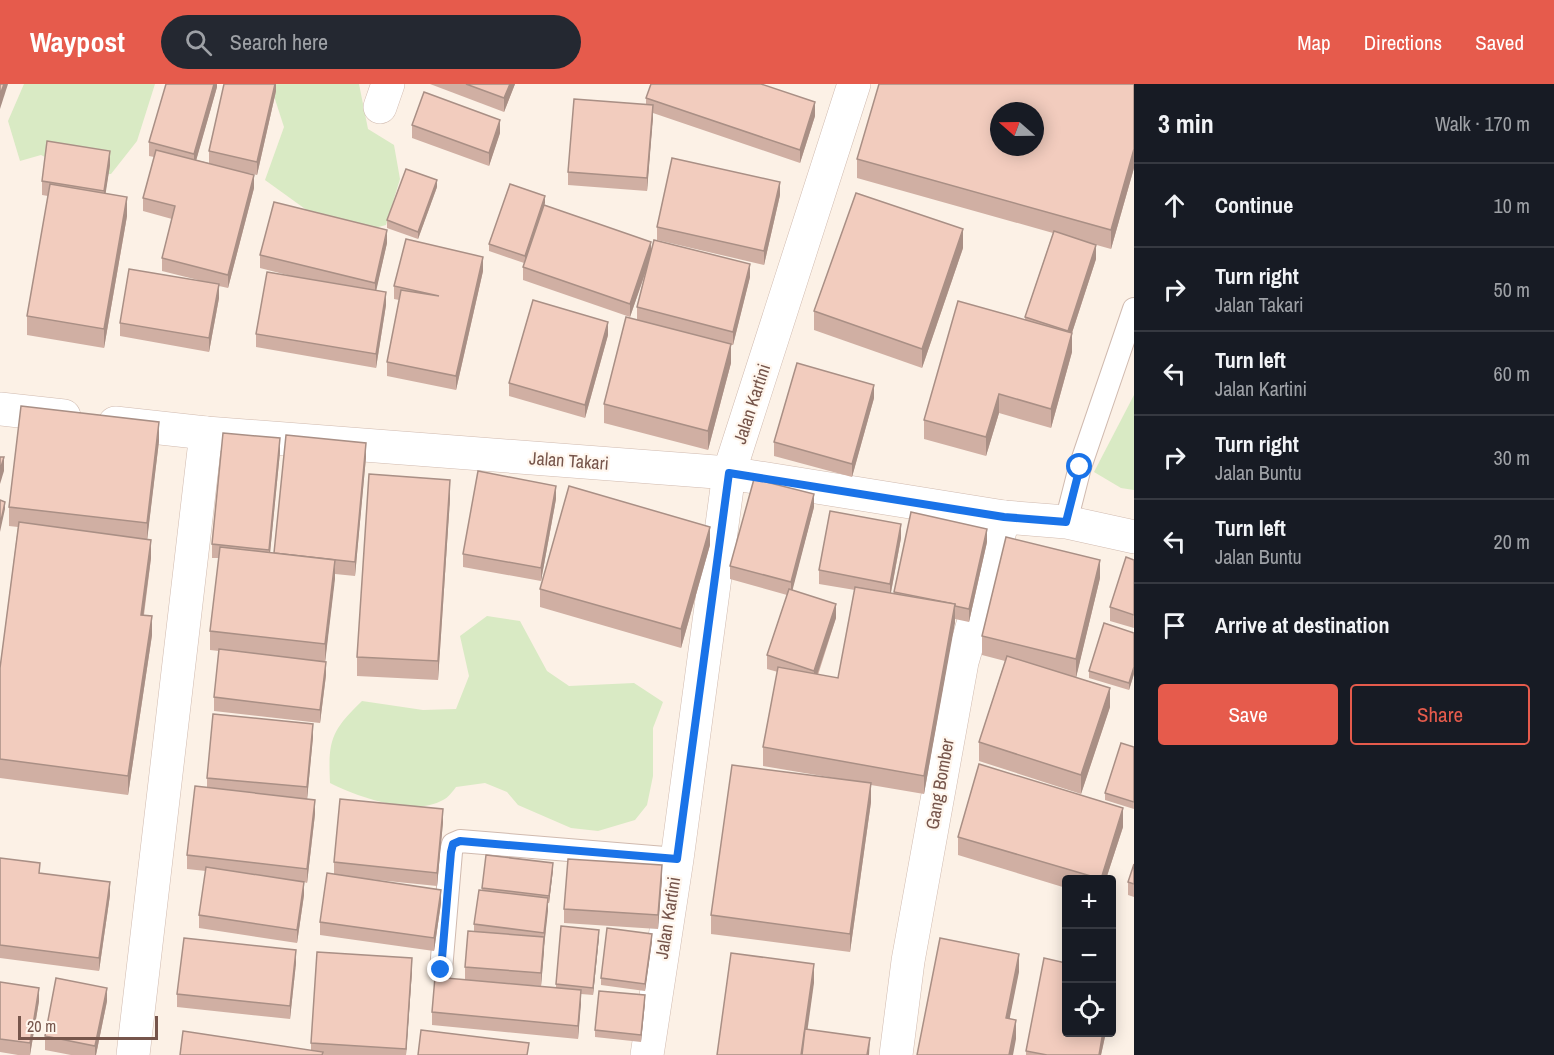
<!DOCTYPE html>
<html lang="en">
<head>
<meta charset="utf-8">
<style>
  body { margin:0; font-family:"Archivo Narrow",sans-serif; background:#242831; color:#f1f3f6 }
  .controls { position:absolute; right:18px; bottom:18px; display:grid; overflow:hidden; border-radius:6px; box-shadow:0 3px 15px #0003 }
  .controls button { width:54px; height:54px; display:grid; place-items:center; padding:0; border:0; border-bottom:2px solid #363941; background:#171b24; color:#f1f3f6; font:30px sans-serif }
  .compass { position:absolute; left:990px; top:18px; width:54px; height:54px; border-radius:50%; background:#171b24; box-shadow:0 3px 15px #0003; rotate:290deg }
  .scale { position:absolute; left:18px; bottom:15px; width:140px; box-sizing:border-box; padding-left:6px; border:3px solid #76554b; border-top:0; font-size:16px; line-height:21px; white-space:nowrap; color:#76554b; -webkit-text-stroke:4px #fff6ed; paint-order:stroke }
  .stop { position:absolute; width:18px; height:18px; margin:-14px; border:4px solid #1a73e8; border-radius:50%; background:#fff }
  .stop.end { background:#1a73e8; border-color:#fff; box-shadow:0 2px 6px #0008 }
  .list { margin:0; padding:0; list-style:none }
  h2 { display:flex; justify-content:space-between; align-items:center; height:78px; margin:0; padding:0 24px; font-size:26px }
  h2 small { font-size:20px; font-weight:400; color:#9ea1a6 }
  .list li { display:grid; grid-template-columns:39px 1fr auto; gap:18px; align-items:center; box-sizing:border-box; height:84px; padding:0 24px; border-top:2px solid #363941 }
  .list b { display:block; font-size:22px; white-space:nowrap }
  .list p { margin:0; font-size:20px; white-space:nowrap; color:#9ea1a6 }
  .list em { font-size:20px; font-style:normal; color:#9ea1a6 }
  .actions { display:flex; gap:12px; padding:18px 24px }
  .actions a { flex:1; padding:14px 0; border:2px solid #e65b4c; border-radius:6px; text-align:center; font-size:21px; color:#e65b4c }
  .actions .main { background:#e65b4c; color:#fff }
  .icon { flex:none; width:33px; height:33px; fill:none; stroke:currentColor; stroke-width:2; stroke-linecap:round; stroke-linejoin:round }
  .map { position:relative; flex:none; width:1134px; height:971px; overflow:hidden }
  header { display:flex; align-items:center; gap:36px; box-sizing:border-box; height:84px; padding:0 30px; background:#e65b4c; color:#fff }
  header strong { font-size:28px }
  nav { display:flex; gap:33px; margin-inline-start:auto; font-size:21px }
  .search { width:420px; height:54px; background:#242831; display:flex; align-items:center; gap:15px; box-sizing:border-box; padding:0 21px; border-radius:33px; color:#9ea1a6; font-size:22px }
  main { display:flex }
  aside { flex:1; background:#171b24 }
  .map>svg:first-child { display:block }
  .green { fill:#d9eac4 }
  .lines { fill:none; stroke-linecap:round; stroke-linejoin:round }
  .lane-casing { stroke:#d0baaf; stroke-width:24 }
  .street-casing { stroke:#d0baaf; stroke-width:34 }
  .lane { stroke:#fff; stroke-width:22 }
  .street { stroke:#fff; stroke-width:33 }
  .wall { fill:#d0afa3 }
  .shaded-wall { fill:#a98f85 }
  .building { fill:#f2ccbe; stroke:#a98f85; stroke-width:1.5; fill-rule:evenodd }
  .route { stroke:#1a73e8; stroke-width:8 }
  .labels { text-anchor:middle; stroke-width:4.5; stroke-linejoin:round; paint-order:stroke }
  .street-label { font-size:18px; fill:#76554b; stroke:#fff6ed }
</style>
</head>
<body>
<header>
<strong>Waypost</strong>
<div class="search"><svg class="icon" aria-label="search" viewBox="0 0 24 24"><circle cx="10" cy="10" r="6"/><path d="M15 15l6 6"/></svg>Search here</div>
<nav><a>Map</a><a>Directions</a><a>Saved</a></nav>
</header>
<main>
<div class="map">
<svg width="1134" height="971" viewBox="0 0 1134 971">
  <rect width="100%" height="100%" fill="#fcf1e6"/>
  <g class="green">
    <path d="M 24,0 L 155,0 L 137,57 L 111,90 L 77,89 L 41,71 L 20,77 L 8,37 Z"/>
    <path d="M 275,0 L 359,0 L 368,45 L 394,61 L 400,95 L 386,141 L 359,148 L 326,140 L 265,96 L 284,43 L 271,3 Z"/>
    <path d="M 1134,311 L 1134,406 L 1121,404 L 1094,388 Z"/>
    <path d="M 487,532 L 520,537 L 547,587 L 569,602 L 634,599 L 663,618 L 653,644 L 653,692 L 647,721 L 635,736 L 598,747 L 571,744 L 518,721 L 507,708 L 485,699 L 456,703 C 453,707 448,714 443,716 C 414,733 358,713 330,699 C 328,656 331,647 362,617 L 423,626 L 456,625 L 469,592 L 460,552 Z"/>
  </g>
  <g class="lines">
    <defs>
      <g id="lane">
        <path d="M 1066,438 L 1080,383 L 1134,225"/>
        <path d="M 441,886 L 451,768 L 453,760 L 460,757 L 677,775"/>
      </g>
      <g id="street">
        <path d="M 380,23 L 388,0"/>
        <path d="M 0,325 L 64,332"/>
        <path d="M 115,339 L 206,349 L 729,389 L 1004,433 L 1066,438 L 1134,453"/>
        <path d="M 133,971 L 206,349"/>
        <path d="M 647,971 L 677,775 L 729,389 L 854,0"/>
        <path d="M 896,971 L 908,877 L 962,578 L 1004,433"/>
      </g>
    </defs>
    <use href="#lane" class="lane-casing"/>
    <use href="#street" class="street-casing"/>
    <use href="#lane" class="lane"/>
    <use href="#street" class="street"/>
  </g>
  <g class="wall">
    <path d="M 217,0 L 217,3 L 196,76 L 209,79 L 209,67 L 276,0 L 276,7 L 257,91 L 248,89 L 254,104 L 228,204 L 219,202 L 219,214 L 209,268 L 120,252 L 120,239 L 198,196 L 162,187 L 162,174 L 172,135 L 143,127 L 143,114 L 154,73 L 149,72 L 149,58 Z"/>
    <path d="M 430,0 L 515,0 L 504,28 Z"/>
    <path d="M 1134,0 L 1134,84 L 1111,165 L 1093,160 L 1096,175 L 1072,249 L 1072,268 L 1051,344 L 999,329 L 986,372 L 924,355 L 924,336 L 1025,236 L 1025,233 L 1053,149 L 857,94 L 857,75 Z"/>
    <path d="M 646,14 L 815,32 L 800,79 L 653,29 L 647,107 L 568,101 L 568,88 L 646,21 Z"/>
    <path d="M 412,41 L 500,49 L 489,82 L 412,54 Z"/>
    <path d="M 110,81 L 105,110 L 127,132 L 104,264 L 27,251 L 27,232 L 48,112 L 42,111 L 42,97 Z"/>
    <path d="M 437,103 L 418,155 L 387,144 L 387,136 Z"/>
    <path d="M 780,111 L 764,181 L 657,156 L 657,143 Z"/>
    <path d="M 545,119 L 544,121 L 651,166 L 750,193 L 733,261 L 731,261 L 731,279 L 708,366 L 604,339 L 604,320 L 637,236 L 637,223 L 646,187 L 630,233 L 523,196 L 523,183 L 524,179 L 489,167 L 489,160 Z"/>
    <path d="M 387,159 L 376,206 L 386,221 L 376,284 L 256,263 L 256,250 L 295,193 L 260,184 L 260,171 Z"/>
    <path d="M 963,164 L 922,284 L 814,246 L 814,227 Z"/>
    <path d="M 483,187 L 456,306 L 387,292 L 387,278 L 399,216 L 394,215 L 394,202 Z"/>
    <path d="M 608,251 L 585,334 L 509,312 L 509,299 Z"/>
    <path d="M 874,314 L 852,393 L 774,372 L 774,358 Z"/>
    <path d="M 159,357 L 147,455 L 151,474 L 144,531 L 152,551 L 128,711 L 0,694 L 0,584 L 18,443 L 9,442 L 9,423 Z"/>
    <path d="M 280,368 L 270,469 L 274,469 L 366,373 L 355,492 L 335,490 L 325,577 L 326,591 L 320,639 L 214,627 L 214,613 L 219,567 L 210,566 L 210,547 L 219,474 L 212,474 L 212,460 Z"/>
    <path d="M 450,415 L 438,596 L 357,592 L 357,573 Z"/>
    <path d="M 556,415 L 541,497 L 463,483 L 463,470 Z"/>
    <path d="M 814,423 L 792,506 L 836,534 L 818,591 L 838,594 L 855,506 L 819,500 L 819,486 L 901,454 L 891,509 L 894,510 L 894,508 L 987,458 L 969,538 L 955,535 L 924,710 L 871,701 L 871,718 L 850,868 L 711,850 L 711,831 L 840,695 L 763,682 L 763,663 L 778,588 L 767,585 L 767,571 L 787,511 L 730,495 L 730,482 Z"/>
    <path d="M 710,461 L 681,564 L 540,523 L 540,505 Z"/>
    <path d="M 1134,476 L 1134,544 L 1110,537 L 1110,523 Z"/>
    <path d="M 1100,494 L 1076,593 L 1110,623 L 1081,710 L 979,677 L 979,658 L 1005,577 L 982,571 L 982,552 Z"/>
    <path d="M 1134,549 L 1134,590 L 1129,606 L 1089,594 L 1089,587 Z"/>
    <path d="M 313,653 L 307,715 L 315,730 L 307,799 L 304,798 L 304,811 L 297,859 L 199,844 L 199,831 L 206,787 L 187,785 L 187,771 L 207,704 L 207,694 Z"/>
    <path d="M 1134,663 L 1134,725 L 1105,716 L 1105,709 Z"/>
    <path d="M 443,738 L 437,802 L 368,795 L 441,819 L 434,867 L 320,851 L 320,838 L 334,790 L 334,778 Z"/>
    <path d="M 1123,743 L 1106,795 L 1066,795 L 1066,804 L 958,771 L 958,753 Z"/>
    <path d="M 486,771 L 553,786 L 549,819 L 548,819 L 541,902 L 510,900 L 556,904 L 556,900 L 599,853 L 593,911 L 581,910 L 578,955 L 432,941 L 432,928 L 465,896 L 465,883 L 474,848 L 474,840 L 482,806 Z"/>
    <path d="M 0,774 L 40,789 L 110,811 L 99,887 L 0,874 Z"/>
    <path d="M 1134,780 L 1134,813 L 1128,811 L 1128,798 Z"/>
    <path d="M 662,794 L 658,845 L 564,839 L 564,825 Z"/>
    <path d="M 652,857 L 645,907 L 601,901 L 601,894 Z"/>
    <path d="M 296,879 L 290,935 L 177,923 L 177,910 Z"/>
    <path d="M 412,887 L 406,971 L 180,971 L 311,967 L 311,959 Z"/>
    <path d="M 0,898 L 39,917 L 30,971 L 18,971 L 0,968 Z"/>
    <path d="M 107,917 L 96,971 L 71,971 L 45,966 L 45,952 Z"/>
    <path d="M 645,918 L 641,958 L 595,953 L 595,946 Z"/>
    <path d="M 1066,948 L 1106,948 L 1101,971 L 1026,971 L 1026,967 Z"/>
  </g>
  <g class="shaded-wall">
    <path d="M 4,0 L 8,0 L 0,25 L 0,11 Z"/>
    <path d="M 214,0 L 217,0 L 217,3 L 194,84 L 194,70 Z"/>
    <path d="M 275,0 L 276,0 L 276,7 L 257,91 L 257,78 Z"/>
    <path d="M 510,0 L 515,0 L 504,28 L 504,14 Z"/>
    <path d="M 815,18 L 815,32 L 800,79 L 800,66 Z"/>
    <path d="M 653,21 L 653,34 L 647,107 L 647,94 Z"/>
    <path d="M 500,36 L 500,49 L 489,82 L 489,69 Z"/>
    <path d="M 1134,65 L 1134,84 L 1111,165 L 1111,146 Z"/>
    <path d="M 110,67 L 110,81 L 104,120 L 104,107 Z"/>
    <path d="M 254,91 L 254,104 L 228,204 L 228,191 Z"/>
    <path d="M 437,96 L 437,103 L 418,155 L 418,148 Z"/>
    <path d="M 780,98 L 780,111 L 764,181 L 764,167 Z"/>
    <path d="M 545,112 L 545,119 L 525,179 L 525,172 Z"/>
    <path d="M 127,113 L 127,132 L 104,264 L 104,245 Z"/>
    <path d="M 963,145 L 963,164 L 922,284 L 922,265 Z"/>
    <path d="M 387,146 L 387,159 L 375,212 L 375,199 Z"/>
    <path d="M 651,158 L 651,172 L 630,233 L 630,220 Z"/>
    <path d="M 1096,161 L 1096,175 L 1068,261 L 1068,247 Z"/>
    <path d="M 483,173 L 483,187 L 456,306 L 456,292 Z"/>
    <path d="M 750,180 L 750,193 L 733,261 L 733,248 Z"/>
    <path d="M 219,200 L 219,214 L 209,268 L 209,254 Z"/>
    <path d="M 386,208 L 386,221 L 376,284 L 376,270 Z"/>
    <path d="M 608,238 L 608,251 L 585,334 L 585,321 Z"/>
    <path d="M 1072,249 L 1072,268 L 1051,344 L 1051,325 Z"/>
    <path d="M 731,260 L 731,279 L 708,366 L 708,347 Z"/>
    <path d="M 874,301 L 874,314 L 852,393 L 852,380 Z"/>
    <path d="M 999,310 L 999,329 L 986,372 L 986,353 Z"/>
    <path d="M 159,338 L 159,357 L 147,457 L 147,439 Z"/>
    <path d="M 280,354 L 280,368 L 269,479 L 269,466 Z"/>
    <path d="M 366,359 L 366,373 L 355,492 L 355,478 Z"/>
    <path d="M 4,373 L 4,387 L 0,400 L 0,386 Z"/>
    <path d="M 450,396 L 450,415 L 438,596 L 438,577 Z"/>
    <path d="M 556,402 L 556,415 L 541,497 L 541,484 Z"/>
    <path d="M 814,410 L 814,423 L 791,512 L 791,498 Z"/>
    <path d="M 5,418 L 5,425 L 0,448 L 0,441 Z"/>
    <path d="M 901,440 L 901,454 L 890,513 L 890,500 Z"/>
    <path d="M 710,443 L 710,461 L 681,564 L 681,545 Z"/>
    <path d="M 987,445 L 987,458 L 969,538 L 969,525 Z"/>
    <path d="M 151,456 L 151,474 L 141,549 L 141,531 Z"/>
    <path d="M 335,476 L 335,495 L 325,579 L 325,560 Z"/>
    <path d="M 1100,476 L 1100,494 L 1076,594 L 1076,575 Z"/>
    <path d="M 836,520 L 836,534 L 814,600 L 814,587 Z"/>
    <path d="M 955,520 L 955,539 L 924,710 L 924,692 Z"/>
    <path d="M 152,532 L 152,551 L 128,711 L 128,692 Z"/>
    <path d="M 326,578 L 326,591 L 320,639 L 320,626 Z"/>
    <path d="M 1134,583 L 1134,590 L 1129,606 L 1129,599 Z"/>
    <path d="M 1110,604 L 1110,623 L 1081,710 L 1081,691 Z"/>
    <path d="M 313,640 L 313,653 L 307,716 L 307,703 Z"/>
    <path d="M 871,699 L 871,718 L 850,868 L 850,850 Z"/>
    <path d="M 315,716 L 315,730 L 307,799 L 307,785 Z"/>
    <path d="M 1123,724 L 1123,743 L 1106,795 L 1101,795 Z"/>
    <path d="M 443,725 L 443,738 L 437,802 L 437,789 Z"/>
    <path d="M 553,779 L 553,786 L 549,819 L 549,812 Z"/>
    <path d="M 662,781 L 662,794 L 658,845 L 658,831 Z"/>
    <path d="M 110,798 L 110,811 L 99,887 L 99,874 Z"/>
    <path d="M 304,798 L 304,811 L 297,859 L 297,846 Z"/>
    <path d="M 441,806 L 441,819 L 434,867 L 434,854 Z"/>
    <path d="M 548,814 L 548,827 L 544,862 L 544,849 Z"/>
    <path d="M 599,846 L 599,853 L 593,911 L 593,904 Z"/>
    <path d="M 652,850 L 652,857 L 645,907 L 645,900 Z"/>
    <path d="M 544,853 L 544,867 L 541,902 L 541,889 Z"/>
    <path d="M 296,866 L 296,879 L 290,935 L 290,922 Z"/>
    <path d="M 1019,870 L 1019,888 L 1006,953 L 1006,934 Z"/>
    <path d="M 412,874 L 412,887 L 406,971 L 406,965 Z"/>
    <path d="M 814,880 L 814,899 L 804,971 L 801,971 Z"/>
    <path d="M 1115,888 L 1115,901 L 1112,919 L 1112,906 Z"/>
    <path d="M 39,904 L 39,917 L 30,971 L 30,959 Z"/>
    <path d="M 107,904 L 107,917 L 96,971 L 95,971 L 95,962 Z"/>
    <path d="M 581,906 L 581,920 L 578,955 L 578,942 Z"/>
    <path d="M 645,911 L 645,918 L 641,958 L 641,951 Z"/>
    <path d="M 1016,936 L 1016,955 L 1013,971 L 1009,971 Z"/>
    <path d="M 1103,948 L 1106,948 L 1101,971 L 1099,971 Z"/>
    <path d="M 870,954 L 869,971 L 867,971 Z"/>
  </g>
  <g class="building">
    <path d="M 0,0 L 4,0 L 0,11 Z"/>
    <path d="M 166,0 L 214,0 L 194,70 L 149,58 Z"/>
    <path d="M 224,0 L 275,0 L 257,78 L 209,67 Z"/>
    <path d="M 466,0 L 510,0 L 504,14 Z"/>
    <path d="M 651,0 L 761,0 L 815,18 L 800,66 L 646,14 Z"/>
    <path d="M 879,0 L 1134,0 L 1134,65 L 1111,146 L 857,75 ZM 999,27 L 1035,27 L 1035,63 L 999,63 Z"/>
    <path d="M 424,8 L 500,36 L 489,69 L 412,41 Z"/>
    <path d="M 574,15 L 653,21 L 647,94 L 568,88 Z"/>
    <path d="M 47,57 L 110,67 L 104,107 L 42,97 Z"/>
    <path d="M 156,66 L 254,91 L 228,191 L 162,174 L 175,122 L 143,114 Z"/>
    <path d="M 672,74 L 780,98 L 764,167 L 657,143 Z"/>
    <path d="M 406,85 L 437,96 L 418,148 L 387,136 Z"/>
    <path d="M 50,100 L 127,113 L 104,245 L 27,232 Z"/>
    <path d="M 510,100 L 545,112 L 525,172 L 489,160 Z"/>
    <path d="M 856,109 L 963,145 L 922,265 L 814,227 Z"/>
    <path d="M 274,118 L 387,146 L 375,199 L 260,171 Z"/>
    <path d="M 544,121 L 651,158 L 630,220 L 523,183 Z"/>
    <path d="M 1054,147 L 1096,161 L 1068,247 L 1025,233 Z"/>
    <path d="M 406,155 L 483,173 L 456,292 L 387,278 L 401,206 L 439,212 L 394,202 Z"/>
    <path d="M 654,156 L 750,180 L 733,248 L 637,223 Z"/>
    <path d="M 129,185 L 219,200 L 209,254 L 120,239 Z"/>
    <path d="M 267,188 L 386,208 L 376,270 L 256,250 Z"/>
    <path d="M 533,216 L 608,238 L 585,321 L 509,299 Z"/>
    <path d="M 958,217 L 1072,249 L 1051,325 L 999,310 L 986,353 L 924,336 Z"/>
    <path d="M 626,233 L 731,260 L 708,347 L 604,320 Z"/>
    <path d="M 797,279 L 874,301 L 852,380 L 774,358 Z"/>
    <path d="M 21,322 L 159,338 L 147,439 L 9,423 Z"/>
    <path d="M 223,349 L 280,354 L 269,466 L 212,460 Z"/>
    <path d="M 286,351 L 366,359 L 355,478 L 274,469 Z"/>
    <path d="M 0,373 L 4,373 L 0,386 Z"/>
    <path d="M 478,387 L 556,402 L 541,484 L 463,470 Z"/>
    <path d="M 369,390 L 450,396 L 438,577 L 357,573 Z"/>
    <path d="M 754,395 L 814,410 L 791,498 L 730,482 Z"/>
    <path d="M 569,402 L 710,443 L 681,545 L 540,505 Z"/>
    <path d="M 0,416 L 5,418 L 0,441 Z"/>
    <path d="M 830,427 L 901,440 L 890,500 L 819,486 Z"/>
    <path d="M 911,428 L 987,445 L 969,525 L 955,522 L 955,520 L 894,508 Z"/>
    <path d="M 19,438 L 151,456 L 141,531 L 152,532 L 128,692 L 0,675 L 0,584 Z"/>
    <path d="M 1006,453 L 1100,476 L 1076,575 L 982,552 Z"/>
    <path d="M 220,463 L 335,476 L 325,560 L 210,547 Z"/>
    <path d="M 1126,473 L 1134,476 L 1134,531 L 1110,523 Z"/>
    <path d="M 855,503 L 955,520 L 924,692 L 763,663 L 778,583 L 838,594 Z"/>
    <path d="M 789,505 L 836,520 L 814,587 L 767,571 Z"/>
    <path d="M 1104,539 L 1134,549 L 1134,583 L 1129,599 L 1089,587 Z"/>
    <path d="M 219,565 L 326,578 L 320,626 L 214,613 Z"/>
    <path d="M 1007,572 L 1110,604 L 1081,691 L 979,658 Z"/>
    <path d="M 213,630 L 313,640 L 307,703 L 207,694 Z"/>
    <path d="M 1121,659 L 1134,663 L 1134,718 L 1105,709 Z"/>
    <path d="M 979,680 L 1123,724 L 1101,795 L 958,753 Z"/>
    <path d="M 732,681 L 871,699 L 850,850 L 711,831 Z"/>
    <path d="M 195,702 L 315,716 L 307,785 L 187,771 Z"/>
    <path d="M 340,715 L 443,725 L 437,789 L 334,778 Z"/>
    <path d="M 486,771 L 553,779 L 549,812 L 482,804 Z"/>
    <path d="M 0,774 L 40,779 L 39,789 L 110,798 L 99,874 L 0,861 Z"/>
    <path d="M 568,775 L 662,781 L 658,831 L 564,825 Z"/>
    <path d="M 1134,780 L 1134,800 L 1128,798 Z"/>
    <path d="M 206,783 L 304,798 L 297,846 L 199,831 Z"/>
    <path d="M 327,789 L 441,806 L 434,854 L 320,838 Z"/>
    <path d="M 479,806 L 548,814 L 544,849 L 474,840 Z"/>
    <path d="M 561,842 L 599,846 L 593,904 L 556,900 Z"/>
    <path d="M 607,844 L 652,850 L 645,900 L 601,894 Z"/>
    <path d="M 468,847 L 544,853 L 541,889 L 465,883 Z"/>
    <path d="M 184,854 L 296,866 L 290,922 L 177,910 Z"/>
    <path d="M 940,854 L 1019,870 L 1006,934 L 1016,936 L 1009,971 L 917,971 Z"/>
    <path d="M 317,868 L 412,874 L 406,965 L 311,959 Z"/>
    <path d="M 731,869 L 814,880 L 801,971 L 717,971 Z"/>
    <path d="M 1044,874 L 1066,879 L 1066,948 L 1103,948 L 1099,971 L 1047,971 L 1026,967 Z"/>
    <path d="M 1112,887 L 1115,888 L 1112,906 Z"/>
    <path d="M 435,893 L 581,906 L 578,942 L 432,928 Z"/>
    <path d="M 56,894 L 107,904 L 95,962 L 45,952 Z"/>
    <path d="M 0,898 L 39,904 L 30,959 L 0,955 Z"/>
    <path d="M 599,907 L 645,911 L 641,951 L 595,946 Z"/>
    <path d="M 805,945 L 870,954 L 867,971 L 802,971 Z"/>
    <path d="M 421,946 L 529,959 L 527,971 L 418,971 Z"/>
    <path d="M 183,947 L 323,968 L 322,971 L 180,971 Z"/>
  </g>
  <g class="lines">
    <path class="route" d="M 441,886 L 451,768 L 453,760 L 460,757 L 677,775 L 729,389 L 1004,433 L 1066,438 L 1080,383"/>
  </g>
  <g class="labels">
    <g class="street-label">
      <text transform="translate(752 320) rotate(-72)" y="6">Jalan Kartini</text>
      <text transform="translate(569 377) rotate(4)" y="6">Jalan Takari</text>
      <text transform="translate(940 700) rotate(-80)" y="6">Gang Bomber</text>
      <text transform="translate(668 834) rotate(-81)" y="6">Jalan Kartini</text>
    </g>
  </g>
</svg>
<div class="controls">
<button>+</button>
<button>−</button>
<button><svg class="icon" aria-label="locate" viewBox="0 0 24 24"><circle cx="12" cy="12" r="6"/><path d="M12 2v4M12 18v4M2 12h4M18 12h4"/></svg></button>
</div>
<svg class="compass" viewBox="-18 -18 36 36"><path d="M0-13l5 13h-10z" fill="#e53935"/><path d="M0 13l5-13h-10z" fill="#9ea1a6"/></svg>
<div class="scale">20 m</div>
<div class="stop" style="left:1080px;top:383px"></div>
<div class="stop end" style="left:441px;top:886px"></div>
</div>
<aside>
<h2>3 min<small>Walk · 170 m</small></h2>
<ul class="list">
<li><svg class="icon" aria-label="ahead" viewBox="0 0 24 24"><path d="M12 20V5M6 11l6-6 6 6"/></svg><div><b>Continue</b></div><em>10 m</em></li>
<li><svg class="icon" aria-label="right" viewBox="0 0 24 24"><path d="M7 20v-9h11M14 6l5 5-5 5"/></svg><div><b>Turn right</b><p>Jalan Takari</p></div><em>50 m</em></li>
<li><svg class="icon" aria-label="left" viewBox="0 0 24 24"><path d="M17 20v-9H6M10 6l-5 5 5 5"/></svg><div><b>Turn left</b><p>Jalan Kartini</p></div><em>60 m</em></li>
<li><svg class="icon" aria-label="right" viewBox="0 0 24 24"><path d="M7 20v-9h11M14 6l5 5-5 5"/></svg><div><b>Turn right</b><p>Jalan Buntu</p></div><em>30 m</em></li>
<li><svg class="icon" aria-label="left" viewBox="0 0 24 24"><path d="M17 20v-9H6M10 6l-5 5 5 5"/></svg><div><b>Turn left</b><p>Jalan Buntu</p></div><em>20 m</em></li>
<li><svg class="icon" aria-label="arrive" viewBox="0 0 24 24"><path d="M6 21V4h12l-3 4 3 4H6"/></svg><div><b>Arrive at destination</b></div></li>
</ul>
<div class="actions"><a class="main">Save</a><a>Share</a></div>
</aside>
</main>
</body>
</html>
